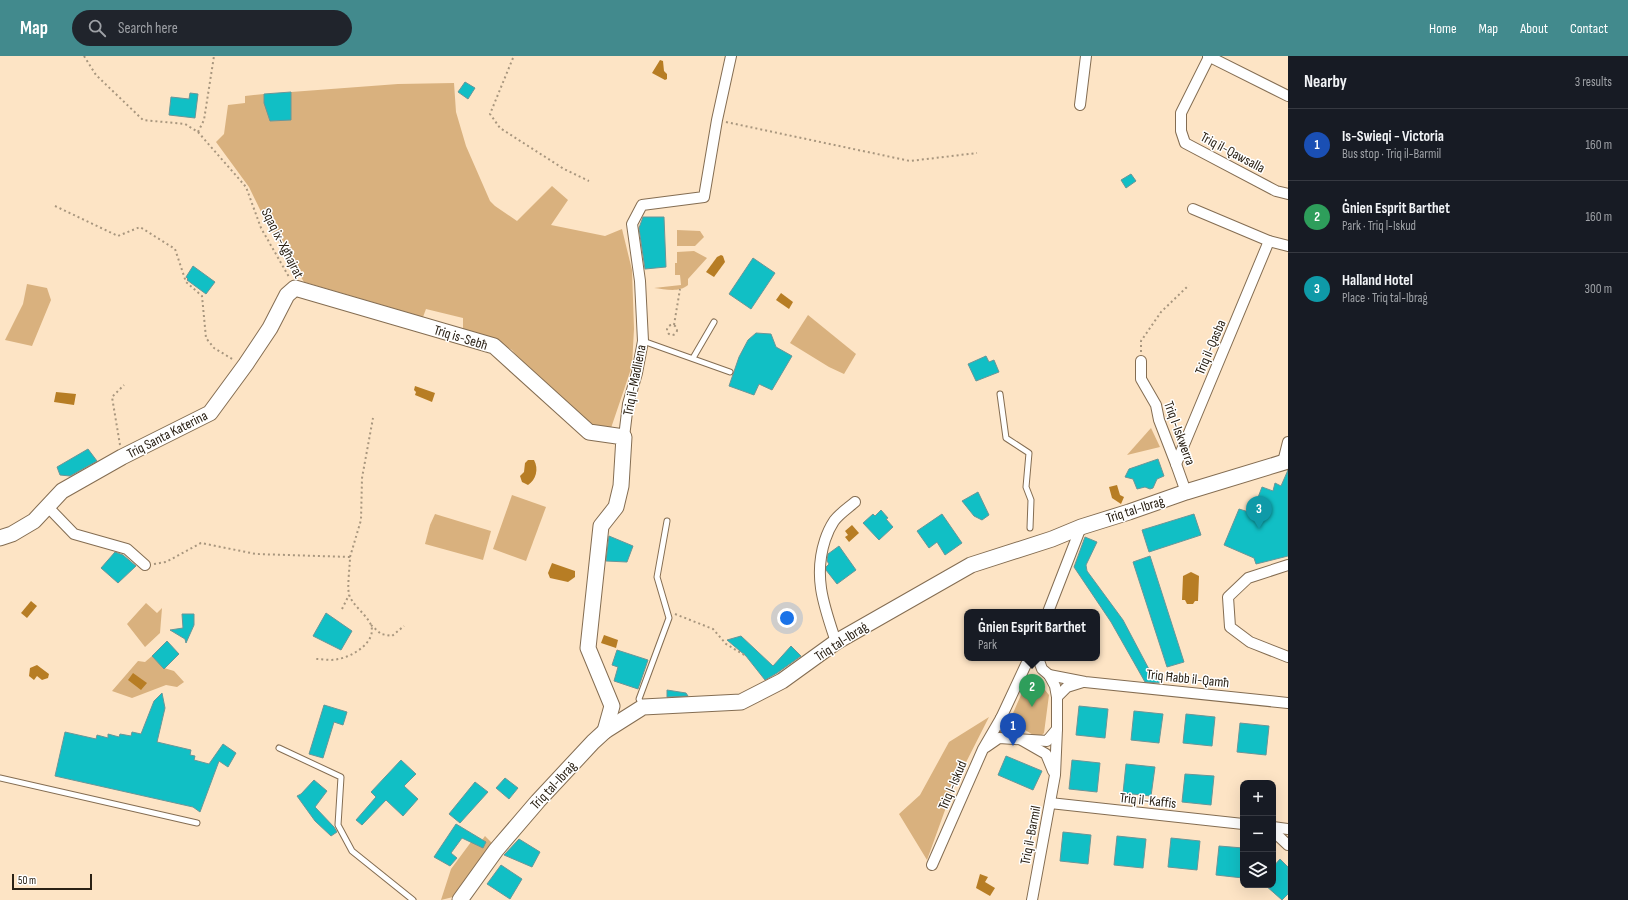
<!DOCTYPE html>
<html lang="en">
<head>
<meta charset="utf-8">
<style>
  body { margin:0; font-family:"Sofia Sans Condensed",sans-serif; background:#20242c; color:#f1f3f6 }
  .controls { position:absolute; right:12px; bottom:12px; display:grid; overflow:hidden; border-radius:8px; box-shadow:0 4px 16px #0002 }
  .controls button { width:36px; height:36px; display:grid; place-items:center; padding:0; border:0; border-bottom:1px solid #363941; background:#171b24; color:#f1f3f6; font:20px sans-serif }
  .scale { position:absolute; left:12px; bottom:10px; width:80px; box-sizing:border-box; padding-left:4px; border:2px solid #2a2115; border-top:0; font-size:11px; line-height:14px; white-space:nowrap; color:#2a2115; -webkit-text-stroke:3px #fff; paint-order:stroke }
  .you { position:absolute; left:787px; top:562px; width:14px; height:14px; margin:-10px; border:3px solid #fff; border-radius:50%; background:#1a73e8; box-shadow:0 0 0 6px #1a73e833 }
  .badge { display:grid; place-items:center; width:26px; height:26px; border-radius:50%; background:#428a8d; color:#fff; font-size:13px; font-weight:700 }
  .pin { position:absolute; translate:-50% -33px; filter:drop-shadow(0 1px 2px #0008) }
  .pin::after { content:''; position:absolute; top:21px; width:14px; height:12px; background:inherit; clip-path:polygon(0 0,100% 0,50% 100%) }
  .popup { position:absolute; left:964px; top:553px; width:136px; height:52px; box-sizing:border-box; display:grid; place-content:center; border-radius:8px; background:#171b24; filter:drop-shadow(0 1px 3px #0005); font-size:13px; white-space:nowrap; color:#9ea1a6 }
  .popup b { font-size:15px; color:#f1f3f6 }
  .popup::after { content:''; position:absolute; left:50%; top:100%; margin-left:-8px; border:8px solid transparent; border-top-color:#171b24 }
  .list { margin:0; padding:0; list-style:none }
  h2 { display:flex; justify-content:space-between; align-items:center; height:52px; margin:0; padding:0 16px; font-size:17px }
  h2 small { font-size:13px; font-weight:400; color:#9ea1a6 }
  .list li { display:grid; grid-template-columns:26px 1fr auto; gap:12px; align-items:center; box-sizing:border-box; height:72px; padding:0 16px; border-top:1px solid #363941 }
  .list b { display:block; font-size:15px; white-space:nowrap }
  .list p { margin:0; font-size:13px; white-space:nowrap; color:#9ea1a6 }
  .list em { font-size:13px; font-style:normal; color:#9ea1a6 }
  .icon { flex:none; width:22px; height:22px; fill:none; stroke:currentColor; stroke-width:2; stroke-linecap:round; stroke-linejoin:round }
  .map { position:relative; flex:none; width:1288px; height:844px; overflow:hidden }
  header { display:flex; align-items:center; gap:24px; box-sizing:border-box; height:56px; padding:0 20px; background:#428a8d; color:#fff }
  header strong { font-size:19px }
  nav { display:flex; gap:22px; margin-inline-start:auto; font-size:14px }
  .search { width:280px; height:36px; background:#20242c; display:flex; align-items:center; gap:10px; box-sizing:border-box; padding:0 14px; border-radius:22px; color:#9ea1a6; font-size:15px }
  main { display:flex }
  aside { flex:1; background:#171b24 }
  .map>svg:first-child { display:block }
  .green { fill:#d9b17e }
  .water { fill:#b77d24 }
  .building { fill:#11bfc5; stroke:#699698 }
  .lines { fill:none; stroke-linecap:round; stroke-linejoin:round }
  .lane-casing { stroke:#846d52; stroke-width:7 }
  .street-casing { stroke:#846d52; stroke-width:12 }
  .secondary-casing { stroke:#846d52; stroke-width:17 }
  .path { stroke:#a8967e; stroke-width:2; stroke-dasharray:2 3; stroke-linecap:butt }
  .lane { stroke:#fff; stroke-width:5 }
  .street { stroke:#fff; stroke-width:10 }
  .secondary { stroke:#fff; stroke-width:15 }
  .labels { text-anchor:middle; stroke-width:3; stroke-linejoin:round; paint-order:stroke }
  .street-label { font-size:14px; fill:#2a2115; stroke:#fff }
</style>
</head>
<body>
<header>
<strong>Map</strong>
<div class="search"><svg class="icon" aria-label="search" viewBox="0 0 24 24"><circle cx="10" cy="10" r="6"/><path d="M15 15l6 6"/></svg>Search here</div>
<nav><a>Home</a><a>Map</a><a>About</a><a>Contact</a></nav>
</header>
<main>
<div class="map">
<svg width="1288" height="844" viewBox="0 0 1288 844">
  <rect width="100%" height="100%" fill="#fde4c5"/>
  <g class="green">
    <path d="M 454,27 L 456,56 L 466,90 L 490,145 L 495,150 L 517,165 L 552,130 L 568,144 L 551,169 L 605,180 L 622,173 L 632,214 L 634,273 L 632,310 L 610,375 L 598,374 L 537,325 L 512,294 L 493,285 L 463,276 L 463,262 L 426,253 L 423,261 L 304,226 L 267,168 L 249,131 L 216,86 L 224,78 L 228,49 L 245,47 L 245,40 L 264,38 L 270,65 L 290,64 L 291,36 L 398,28 Z"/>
    <path d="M 677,174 L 700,175 L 704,181 L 695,190 L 677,190 Z"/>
    <path d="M 694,195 L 707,202 L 688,223 L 688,229 C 679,237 665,233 654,232 L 681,229 L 680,219 L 675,219 L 675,207 L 677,207 L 677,196 Z"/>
    <path d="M 27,228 L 47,232 L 51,244 L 32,290 L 5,284 L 23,248 Z"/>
    <path d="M 808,259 L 856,298 L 844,318 L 829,311 L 790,287 Z"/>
    <path d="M 1151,372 L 1160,391 L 1127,399 Z"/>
    <path d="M 512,439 L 546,451 L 526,505 L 493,493 Z"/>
    <path d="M 435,458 L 491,475 L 483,504 L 425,488 L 430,469 Z"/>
    <path d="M 146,547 L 157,557 L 162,552 L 160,577 L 145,591 L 127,568 Z"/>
    <path d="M 152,600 L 164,612 L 174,615 L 184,626 L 177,631 L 166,629 L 132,642 L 112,635 L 138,605 L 145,606 Z"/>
    <path d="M 1028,623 L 1037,624 L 1049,639 L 1044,677 L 1040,681 L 1035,680 L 1025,674 L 1011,672 L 1010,670 L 1012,666 L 1010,664 Z"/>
    <path d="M 989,661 L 953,732 L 927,804 L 899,758 L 920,739 L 949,686 Z"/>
    <path d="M 485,780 L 492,787 L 457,840 L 441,844 L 451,813 L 474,782 L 480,787 Z"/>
  </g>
  <g class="water">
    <path d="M 660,4 L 663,5 L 664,15 L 667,18 L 667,23 L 665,24 L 652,17 Z"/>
    <path d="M 721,199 L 723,200 L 725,206 L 714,221 L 706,216 L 717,201 Z"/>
    <path d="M 781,237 L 793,246 L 789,253 L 776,244 Z"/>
    <path d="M 415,330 L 435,337 L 432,346 L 415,339 L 416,336 L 414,334 Z"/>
    <path d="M 56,336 L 76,338 L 74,349 L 54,346 Z"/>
    <path d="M 528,404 L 534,404 C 539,413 536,424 528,429 L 522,426 L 520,420 L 524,416 L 525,407 Z"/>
    <path d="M 1117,429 L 1120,439 L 1124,441 L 1121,448 L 1112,442 L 1109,431 Z"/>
    <path d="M 852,469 L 859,477 L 849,486 L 845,481 L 848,479 L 845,475 Z"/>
    <path d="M 552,507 L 575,515 L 575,521 L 568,526 L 550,522 L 548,517 Z"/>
    <path d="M 1191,516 L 1199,520 L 1198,545 L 1195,545 L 1193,548 L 1187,548 L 1185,544 L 1182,544 L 1183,520 Z"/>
    <path d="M 31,545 L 37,550 L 27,562 L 21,557 Z"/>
    <path d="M 604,579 L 618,584 L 616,592 L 601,587 Z"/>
    <path d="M 37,609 L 49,618 L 48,622 L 42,624 L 37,620 L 34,624 L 29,620 L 30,612 Z"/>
    <path d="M 133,617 L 147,627 L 141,634 L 128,624 Z"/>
    <path d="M 980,818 L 988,821 L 985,826 L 995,832 L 990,840 L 976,832 Z"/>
  </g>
  <g class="building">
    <path d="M 465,26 L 475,32 L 468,43 L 458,36 Z"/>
    <path d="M 291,36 L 291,64 L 270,65 L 264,47 L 264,38 Z"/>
    <path d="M 190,37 L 198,38 L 195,62 L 169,59 L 171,41 L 189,43 Z"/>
    <path d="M 1131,118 L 1136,125 L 1126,132 L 1121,124 Z"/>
    <path d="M 643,161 L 664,161 L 666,211 L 645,213 L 639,172 Z"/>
    <path d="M 753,202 L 775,217 L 751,253 L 729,238 Z"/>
    <path d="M 193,210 L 215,226 L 206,238 L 187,224 L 188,223 L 186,221 Z"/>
    <path d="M 756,277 L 771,278 L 776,291 L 792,300 L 772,334 L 759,328 L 754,339 L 729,330 L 739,301 L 748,284 Z"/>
    <path d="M 986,300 L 989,306 L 994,304 L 999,316 L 976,325 L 968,308 Z"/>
    <path d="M 88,393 L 97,405 L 70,420 L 60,419 L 57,411 Z"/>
    <path d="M 1158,403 L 1164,420 L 1157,423 L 1153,432 L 1150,433 L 1145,431 L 1137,433 L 1133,423 L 1125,421 L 1129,413 Z"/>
    <path d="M 1288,414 L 1288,500 L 1256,508 L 1254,502 L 1224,489 L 1239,453 L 1252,457 L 1262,431 L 1273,435 L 1275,427 L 1281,430 Z"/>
    <path d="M 978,436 L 989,459 L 982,464 L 974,460 L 962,445 Z"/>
    <path d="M 881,454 L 888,462 L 886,463 L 893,471 L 879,484 L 863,467 L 873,458 L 875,460 Z"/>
    <path d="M 942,458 L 962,487 L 945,499 L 937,486 L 929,492 L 917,475 Z"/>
    <path d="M 1194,458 L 1201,479 L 1149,496 L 1142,474 Z"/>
    <path d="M 609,480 L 633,490 L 627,506 L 606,505 Z"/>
    <path d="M 1085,481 L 1097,486 L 1086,509 L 1087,515 L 1123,564 L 1151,617 L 1161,620 L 1160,627 L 1145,626 L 1111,566 L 1074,511 Z"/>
    <path d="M 839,490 L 856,514 L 837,528 L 826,514 L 826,511 L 829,508 L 827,505 L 828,498 Z"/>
    <path d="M 115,496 L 123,499 L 136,510 L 118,527 L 101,512 Z"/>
    <path d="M 1150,500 L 1184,606 L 1167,611 L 1133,506 Z"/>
    <path d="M 326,557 L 352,575 L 341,594 L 313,580 Z"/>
    <path d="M 182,558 L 194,558 L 194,569 L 186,587 L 185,583 L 170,574 L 183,572 Z"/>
    <path d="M 741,580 L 773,610 L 791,590 L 801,600 L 777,617 L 765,624 L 746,600 L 727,584 Z"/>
    <path d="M 167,585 L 179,598 L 164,613 L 152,600 Z"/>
    <path d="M 617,594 L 648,604 L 638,633 L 614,625 L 618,611 L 612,609 Z"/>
    <path d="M 667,634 L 686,637 L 688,640 L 667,641 Z"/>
    <path d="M 162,637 L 165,652 L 157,686 L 191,694 L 190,699 L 195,700 L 194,704 L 209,708 L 223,688 L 236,697 L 228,711 L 219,705 L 200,756 L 193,751 L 55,720 L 65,676 L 96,683 L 97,679 L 108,682 L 108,678 L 119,681 L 120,678 L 131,680 L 132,676 L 141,678 L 154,645 Z"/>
    <path d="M 324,649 L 347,656 L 343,669 L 334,666 L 323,702 L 309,698 Z"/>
    <path d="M 1079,650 L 1108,653 L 1105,682 L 1076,679 Z"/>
    <path d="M 1134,655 L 1163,658 L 1159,687 L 1131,684 Z"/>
    <path d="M 1186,658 L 1215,661 L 1212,690 L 1183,687 Z"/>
    <path d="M 1240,667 L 1269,670 L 1266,699 L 1237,696 Z"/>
    <path d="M 1006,700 L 1042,715 L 1033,734 L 998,719 Z"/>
    <path d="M 401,704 L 416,718 L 404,730 L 418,743 L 403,760 L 386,744 L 362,769 L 356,764 L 376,741 L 371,736 Z"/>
    <path d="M 1072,704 L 1100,707 L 1097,736 L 1069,733 Z"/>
    <path d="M 1126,708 L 1155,711 L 1151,740 L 1123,737 Z"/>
    <path d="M 1185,718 L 1214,720 L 1211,749 L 1182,746 Z"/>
    <path d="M 505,722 L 518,732 L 509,743 L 496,732 Z"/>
    <path d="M 314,724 L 327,735 L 315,751 L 334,771 L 337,776 L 331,780 L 315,765 L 297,740 L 301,738 Z"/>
    <path d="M 475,726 L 488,736 L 460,767 L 449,758 Z"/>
    <path d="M 456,768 L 486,786 L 483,792 L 462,782 L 451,797 L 457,802 L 450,810 L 434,801 Z"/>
    <path d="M 1063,776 L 1091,779 L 1088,808 L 1060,805 Z"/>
    <path d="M 1117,780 L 1146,783 L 1143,812 L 1114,809 Z"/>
    <path d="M 1171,782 L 1200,785 L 1197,814 L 1168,811 Z"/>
    <path d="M 519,783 L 540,796 L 532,811 L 504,799 Z"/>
    <path d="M 1219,790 L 1243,792 L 1243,822 L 1216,819 Z"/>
    <path d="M 1280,803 L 1288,811 L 1288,838 L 1282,844 L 1265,829 L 1273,829 L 1273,811 Z"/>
    <path d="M 501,809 L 522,823 L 510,843 L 487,828 Z"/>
  </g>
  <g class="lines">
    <defs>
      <g id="lane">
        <path d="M 643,285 L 730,316"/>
        <path d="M 693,302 L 714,266"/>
        <path d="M 1000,338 L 1006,382 L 1029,397 L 1026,431 L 1031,444 L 1030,472"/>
        <path d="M 643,651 L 639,643 L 669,562 L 657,521 L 667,465"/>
        <path d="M 279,692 L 341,721 L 338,769 L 352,795 L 413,844"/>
        <path d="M 0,722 L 197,767"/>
      </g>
      <g id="street">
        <path d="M 1208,0 L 1288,40"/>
        <path d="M 1209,1 L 1181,57 L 1181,75 L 1185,87 L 1276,135 L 1288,138"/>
        <path d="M 1080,49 L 1086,0"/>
        <path d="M 1193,153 L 1269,185 L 1288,190"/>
        <path d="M 1141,305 L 1141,323 L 1156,349 L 1159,364 L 1176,408 L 1186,436"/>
        <path d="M 624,381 L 628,348 L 637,317 L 643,285 L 640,225 L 632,168 L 642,149 L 704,141 L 717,64 L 731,0"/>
        <path d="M 1283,406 L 1288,386"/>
        <path d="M 1176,408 L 1269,185"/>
        <path d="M 47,450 L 74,478 L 127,493 L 145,509"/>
        <path d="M 1288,509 L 1248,522 L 1228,541 L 1230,571 L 1250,586 L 1288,601"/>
        <path d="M 1048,556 L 1081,471"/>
        <path d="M 836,586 C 824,550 813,521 825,484 C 827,478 830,471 834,465 C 839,458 848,452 855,446"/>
        <path d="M 1029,602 L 1001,662 L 1005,672 L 1011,678 L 1046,698 L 1053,715"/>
        <path d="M 1049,619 L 1085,626 L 1288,647"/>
        <path d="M 1057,641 L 1067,631 L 1083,626"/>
        <path d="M 986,691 L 999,682 L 1047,685 L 1057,673"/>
        <path d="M 1050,747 L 1243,768"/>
        <path d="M 1273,771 L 1288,773"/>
        <path d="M 1273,775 L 1288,789"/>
        <path d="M 932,809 L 983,693 L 1001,662"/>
        <path d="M 1032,844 L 1055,719 L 1057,673 L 1057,641 L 1055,630 L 1049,619 L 1042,613 L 1038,602"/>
      </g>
      <g id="secondary">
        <path d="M 0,482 L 12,478 L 34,465 L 62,435 L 122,401 L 210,357 L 246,308 L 270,272 L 287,239 L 295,232 L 494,290 L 589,376 L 624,381 L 621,430 L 616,451 L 601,470 L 588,592 L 612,650 L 605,675"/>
        <path d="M 460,844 L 496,794 L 538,745 L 593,686 L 605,675 L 643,651 L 741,646 L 782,625 L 836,586 L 971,509 L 1052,483 L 1081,471 L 1129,456 L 1186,436 L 1288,405"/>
      </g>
    </defs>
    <use href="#lane" class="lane-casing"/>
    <use href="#street" class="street-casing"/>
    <use href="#secondary" class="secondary-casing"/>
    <g class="path">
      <path d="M 84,0 L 96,19 L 143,64 L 185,68 L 198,76 L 246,131 L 261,172 L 289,221"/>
      <path d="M 513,2 L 490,58 L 500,72 L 564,113 L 589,125"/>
      <path d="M 726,66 L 910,105 L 977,97"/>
      <path d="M 198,76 L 204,64 L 214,0"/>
      <path d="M 55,150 L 118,180 L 140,171 L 175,193 L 186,226 L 202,240 L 206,282 L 214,292 L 234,304"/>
      <path d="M 674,269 L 680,233"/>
      <circle cx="672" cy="274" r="5"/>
      <path d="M 1141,296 L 1141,285 L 1161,256 L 1189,229"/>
      <path d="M 120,389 L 112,341 L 124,329"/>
      <path d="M 350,501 L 361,464 L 362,422 L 373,362"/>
      <path d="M 154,508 L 166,506 L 201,487 L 256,498 L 350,501 C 350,510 347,530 349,538 C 351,548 367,559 371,569 C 377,586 352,601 338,603 C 331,605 323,603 316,603"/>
      <path d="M 342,553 L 349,539"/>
      <path d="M 675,558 L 713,573 L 726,588 L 746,600"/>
      <path d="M 371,569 L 381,578 L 392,580 L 404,570"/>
    </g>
    <use href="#lane" class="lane"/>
    <use href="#street" class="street"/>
    <use href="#secondary" class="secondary"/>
  </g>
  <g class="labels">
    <g class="street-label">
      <text transform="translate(1233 96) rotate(28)" y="5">Triq il-Qawsalla</text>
      <text transform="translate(283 187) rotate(63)" y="5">Sqaq ix-Xgħajrat</text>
      <text transform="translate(461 281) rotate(17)" y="5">Triq is-Sebħ</text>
      <text transform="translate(1210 291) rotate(-67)" y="5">Triq il-Qasba</text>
      <text transform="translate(634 324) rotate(-79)" y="5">Triq il-Madliena</text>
      <text transform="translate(1180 377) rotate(70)" y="5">Triq l-Iskwerra</text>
      <text transform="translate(167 378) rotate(-27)" y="5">Triq Santa Katerina</text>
      <text transform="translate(1135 453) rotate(-18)" y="5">Triq tal-Ibraġ</text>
      <text transform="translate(841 585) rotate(-33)" y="5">Triq tal-Ibraġ</text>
      <text transform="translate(1188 622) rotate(6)" y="5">Triq Ħabb il-Qamħ</text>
      <text transform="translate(553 729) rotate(-47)" y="5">Triq tal-Ibraġ</text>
      <text transform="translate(952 729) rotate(-67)" y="5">Triq l-Iskud</text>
      <text transform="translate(1148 744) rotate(6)" y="5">Triq il-Kaffis</text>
      <text transform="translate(1030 779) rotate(-79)" y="5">Triq il-Barmil</text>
    </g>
  </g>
</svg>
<div class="controls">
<button>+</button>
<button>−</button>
<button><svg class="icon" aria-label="layers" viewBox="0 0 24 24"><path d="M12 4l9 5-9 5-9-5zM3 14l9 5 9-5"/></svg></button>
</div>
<div class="scale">50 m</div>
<div class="you"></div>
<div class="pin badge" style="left:1013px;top:690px;background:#1a4fb4">1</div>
<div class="pin badge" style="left:1032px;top:651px;background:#2e9e5b">2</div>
<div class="popup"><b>Ġnien Esprit Barthet</b>Park</div>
<div class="pin badge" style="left:1259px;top:473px;background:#0f9aa8">3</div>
</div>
<aside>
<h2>Nearby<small>3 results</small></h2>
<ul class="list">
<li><span class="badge" style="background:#1a4fb4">1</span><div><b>Is-Swieqi - Victoria</b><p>Bus stop · Triq il-Barmil</p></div><em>160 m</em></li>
<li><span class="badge" style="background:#2e9e5b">2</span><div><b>Ġnien Esprit Barthet</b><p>Park · Triq l-Iskud</p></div><em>160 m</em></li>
<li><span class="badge" style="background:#0f9aa8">3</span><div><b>Halland Hotel</b><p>Place · Triq tal-Ibraġ</p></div><em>300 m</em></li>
</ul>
</aside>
</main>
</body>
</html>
